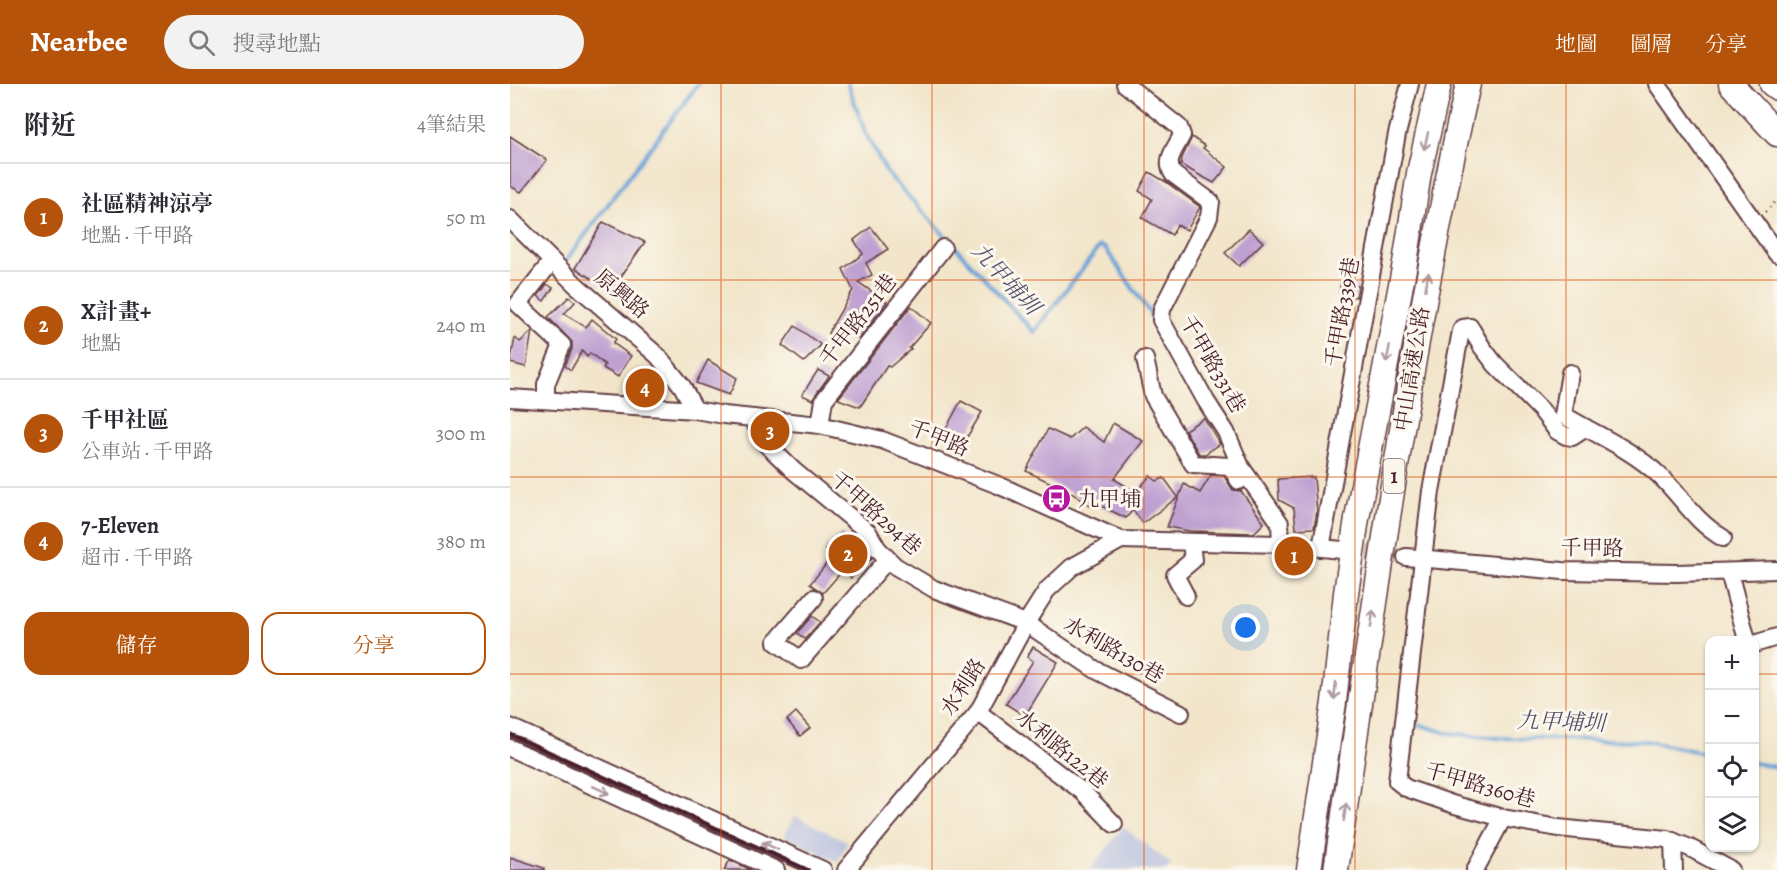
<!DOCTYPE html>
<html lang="zh-TW">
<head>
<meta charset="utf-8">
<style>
  body { margin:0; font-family:Alegreya,"Noto Serif TC",serif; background:#f2f2f3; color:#2b2b33 }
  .controls { position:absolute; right:18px; bottom:18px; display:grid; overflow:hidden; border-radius:12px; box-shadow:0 2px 4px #0004 }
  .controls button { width:54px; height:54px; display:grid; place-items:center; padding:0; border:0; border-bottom:2px solid #e1e1e2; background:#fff; color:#2b2b33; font:30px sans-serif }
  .you { position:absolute; left:736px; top:544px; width:21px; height:21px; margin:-15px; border:4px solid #fff; border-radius:50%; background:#1a73e8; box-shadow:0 0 0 9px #1a73e833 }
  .badge { display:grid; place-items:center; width:39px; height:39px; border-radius:50%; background:#b45309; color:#fff; font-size:20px; font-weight:700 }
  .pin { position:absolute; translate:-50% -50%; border:3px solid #fff; box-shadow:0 2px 6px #0006 }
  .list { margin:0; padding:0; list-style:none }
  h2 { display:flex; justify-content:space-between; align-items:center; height:78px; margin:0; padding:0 24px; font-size:26px }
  h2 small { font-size:20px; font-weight:400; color:#7c7c81 }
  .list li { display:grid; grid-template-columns:39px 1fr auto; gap:18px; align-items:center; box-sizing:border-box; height:108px; padding:0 24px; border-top:2px solid #e1e1e2 }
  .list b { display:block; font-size:22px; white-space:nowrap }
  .list p { margin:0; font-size:20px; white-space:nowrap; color:#7c7c81 }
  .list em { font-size:20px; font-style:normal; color:#7c7c81 }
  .actions { display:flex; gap:12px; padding:18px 24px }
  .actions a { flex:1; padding:14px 0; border:2px solid #b45309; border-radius:18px; text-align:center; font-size:21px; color:#b45309 }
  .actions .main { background:#b45309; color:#fff }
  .icon { flex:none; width:33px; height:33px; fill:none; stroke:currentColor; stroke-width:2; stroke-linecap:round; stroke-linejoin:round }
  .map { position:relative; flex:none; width:1267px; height:786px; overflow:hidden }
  header { display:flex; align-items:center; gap:36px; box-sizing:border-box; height:84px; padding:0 30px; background:#b45309; color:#fff }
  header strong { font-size:28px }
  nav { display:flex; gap:33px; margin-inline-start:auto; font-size:21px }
  .search { width:420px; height:54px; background:#f2f2f3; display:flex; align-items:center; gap:15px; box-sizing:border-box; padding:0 21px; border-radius:33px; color:#7c7c81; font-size:22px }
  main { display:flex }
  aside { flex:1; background:#fff }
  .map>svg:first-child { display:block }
  .industrial { fill:#bcc3de }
  .green { fill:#9ecb78; stroke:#747552; stroke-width:1.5 }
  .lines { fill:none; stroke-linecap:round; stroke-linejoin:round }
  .stream { stroke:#65a1d6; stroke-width:4 }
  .building { fill:#bfa1d1 }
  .minor-tunnel { stroke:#d0bdaa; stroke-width:16; stroke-dasharray:16 8; stroke-linecap:butt }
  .minor-casing { stroke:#633d43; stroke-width:20 }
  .highway-casing { stroke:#633d43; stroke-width:27 }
  .path { stroke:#633d43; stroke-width:2; stroke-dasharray:1.5 4.5; stroke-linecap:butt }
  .minor { stroke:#fff; stroke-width:16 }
  .highway { stroke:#fff; stroke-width:24 }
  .rail { stroke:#4a1f2b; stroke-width:4 }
  .oneway { stroke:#ae9aa0 }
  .grid { fill:none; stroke:#e0560e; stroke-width:1.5; stroke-opacity:0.55 }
  .labels { text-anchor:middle; stroke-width:6; stroke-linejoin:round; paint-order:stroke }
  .shield { fill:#fbf7ec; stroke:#7f6065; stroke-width:1.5 }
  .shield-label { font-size:20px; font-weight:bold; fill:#4a1f2b }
  .street-label { font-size:21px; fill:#4a1f2b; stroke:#fbf7ec }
  .poi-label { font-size:21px; fill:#4a1f2b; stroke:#fbf7ec; text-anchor:start }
  .water-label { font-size:22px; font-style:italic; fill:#55536f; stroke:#fbf7ec }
</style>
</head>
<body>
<header>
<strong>Nearbee</strong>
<div class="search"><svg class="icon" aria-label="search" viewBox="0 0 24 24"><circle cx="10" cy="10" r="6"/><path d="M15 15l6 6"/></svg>搜尋地點</div>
<nav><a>地圖</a><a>圖層</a><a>分享</a></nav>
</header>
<main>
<aside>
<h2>附近<small>4筆結果</small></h2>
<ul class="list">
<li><span class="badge">1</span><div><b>社區精神涼亭</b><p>地點 · 千甲路</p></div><em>50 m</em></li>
<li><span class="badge">2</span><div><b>X計畫+</b><p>地點</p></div><em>240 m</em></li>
<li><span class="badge">3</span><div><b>千甲社區</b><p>公車站 · 千甲路</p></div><em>300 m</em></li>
<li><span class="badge">4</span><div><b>7-Eleven</b><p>超市 · 千甲路</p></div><em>380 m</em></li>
</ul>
<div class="actions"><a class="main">儲存</a><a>分享</a></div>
</aside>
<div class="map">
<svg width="1267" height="786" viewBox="0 0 1267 786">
  <rect width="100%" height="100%" fill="#fbf7ec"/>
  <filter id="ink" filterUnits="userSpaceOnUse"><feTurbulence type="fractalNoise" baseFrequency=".0167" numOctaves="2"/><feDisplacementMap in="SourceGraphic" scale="12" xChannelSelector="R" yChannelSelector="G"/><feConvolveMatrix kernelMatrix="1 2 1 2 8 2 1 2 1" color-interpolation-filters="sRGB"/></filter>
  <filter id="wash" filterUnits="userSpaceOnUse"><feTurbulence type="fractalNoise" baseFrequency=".008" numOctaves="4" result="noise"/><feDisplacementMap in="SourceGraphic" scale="24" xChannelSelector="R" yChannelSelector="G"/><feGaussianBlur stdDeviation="1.35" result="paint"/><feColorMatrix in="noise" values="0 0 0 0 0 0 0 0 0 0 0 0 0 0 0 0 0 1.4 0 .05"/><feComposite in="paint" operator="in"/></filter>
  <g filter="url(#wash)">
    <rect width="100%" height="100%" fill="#f2e5ca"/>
    <g class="industrial">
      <path d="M 285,732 L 338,758 L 328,778 L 274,752 Z"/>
      <path d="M 613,743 L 661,780 L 657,786 L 580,786 Z"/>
    </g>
    <path class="green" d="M 78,681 L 166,722 L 160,734 L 72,694 Z"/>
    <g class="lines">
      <g class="stream">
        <path d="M 338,0 L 355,48 L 377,89 L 524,248 L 590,162 L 595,164 L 644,235"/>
        <path d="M 55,178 L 188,0"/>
        <path d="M 901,638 L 937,649 L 988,654 L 1135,657 L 1200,670"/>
        <path d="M 1244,679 L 1267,683"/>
      </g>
    </g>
    <g id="blocks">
      <g class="building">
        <path d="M 0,52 L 37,76 L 11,108 L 0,102 Z"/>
        <path d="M 682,53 L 695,62 L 693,64 L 717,83 L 704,99 L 671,81 L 672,74 Z"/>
        <path d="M 639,88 L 656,98 L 690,123 L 677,146 L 667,141 L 662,151 L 632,134 L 642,115 L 629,107 Z"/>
        <path d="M 93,138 L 135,158 L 101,207 L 65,184 Z"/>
        <path d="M 361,143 L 378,165 L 356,179 L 362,191 L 348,198 L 377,218 L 349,255 L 334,247 L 338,241 L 334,238 L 321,251 L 318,249 L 343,206 L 333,185 L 353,170 L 344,156 Z"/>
        <path d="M 739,145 L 753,158 L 729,182 L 715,169 Z"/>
        <path d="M 831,198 L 848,202 L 846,213 L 829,209 Z"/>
        <path d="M 37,200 L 43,204 L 34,217 L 28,212 Z"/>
        <path d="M 59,213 L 65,218 L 54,230 L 76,243 L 82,235 L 106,255 L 103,259 L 121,272 L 108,293 L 93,284 L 95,281 L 80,269 L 77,273 L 72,267 L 61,286 L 55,282 L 62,265 L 62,258 L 38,233 Z"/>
        <path d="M 401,222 L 421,239 L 399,264 L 401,265 L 380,283 L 377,282 L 350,323 L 328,315 Z"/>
        <path d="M 285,242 L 311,261 L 294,278 L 272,261 Z"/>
        <path d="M 22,247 L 16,283 L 0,279 L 5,254 L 10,258 Z"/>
        <path d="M 198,276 L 227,294 L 219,311 L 186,299 Z"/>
        <path d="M 308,286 L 319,292 L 306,310 L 303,316 L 292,311 Z"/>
        <path d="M 451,317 L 472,328 L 454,358 L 433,350 Z"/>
        <path d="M 694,334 L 710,360 L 695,370 L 689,370 L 675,346 Z"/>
        <path d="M 603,339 L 633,357 L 604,395 L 626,408 L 640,392 L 647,397 L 654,394 L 668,413 L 633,439 L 623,426 L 616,434 L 585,419 L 582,423 L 560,408 L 516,387 L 538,345 L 560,355 L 573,343 L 594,358 Z"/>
        <path d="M 701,391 L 714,392 L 723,406 L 731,407 L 754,439 L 744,449 L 680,447 L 657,443 L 674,400 L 690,409 Z"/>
        <path d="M 804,393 L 807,428 L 804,444 L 786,445 L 784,424 L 769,416 L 768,395 Z"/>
        <path d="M 332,449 L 341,460 L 346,456 L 362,474 L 341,494 L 333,486 L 313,509 L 300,500 L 322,473 L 315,465 Z"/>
        <path d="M 302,532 L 310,538 L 295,555 L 287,549 Z"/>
        <path d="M 523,563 L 548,578 L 515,632 L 496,620 L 523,577 L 517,573 Z"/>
        <path d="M 286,628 L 300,644 L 290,652 L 277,636 Z"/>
        <path d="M 0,773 L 34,784 L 34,786 L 0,786 Z"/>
        <path d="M 220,776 L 241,786 L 214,786 Z"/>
      </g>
    </g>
  </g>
  <g filter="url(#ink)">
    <use href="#blocks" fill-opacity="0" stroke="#633d43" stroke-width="1.5"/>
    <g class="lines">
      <path class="minor-tunnel" d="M 833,466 L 896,473"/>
      <defs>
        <g id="minor">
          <path d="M 615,0 L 669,43 L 672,51 C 666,64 654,76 663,90 L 701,118 L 699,133 L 652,225 L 651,236 L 696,317 L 716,348 L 731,383 L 770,439 L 771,460"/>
          <path d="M 1147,0 L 1267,170"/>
          <path d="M 0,135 L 66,201 L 148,272 L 172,302 L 185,326"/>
          <path d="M 635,275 L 643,312 L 683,380 L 720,382 L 729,397"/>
          <path d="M 1060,289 L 1053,331 L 1076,344"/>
          <path d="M 0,314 L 185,326 L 214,331 L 310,341 L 372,356 L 488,401 L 611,456 L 771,460 L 832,466"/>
          <path d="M 36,316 L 36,300 L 52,261 L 8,220 L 42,177"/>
          <path d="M 243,334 L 252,356 L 284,387 L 358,448 L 368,465 L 385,482 L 424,505 L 516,539 L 586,586 L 671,629"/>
          <path d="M 310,341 L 314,316 L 433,164"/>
          <path d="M 1213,454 C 1184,437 1173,414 1150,392 C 1129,372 1102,358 1076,344 L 1062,353 L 1056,352 L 1047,347 L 1031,326 L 985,280 L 972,263 L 960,243 L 953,244 L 951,247 L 921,407 L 887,697 L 896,704 L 945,721 L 993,734 L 1048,744 L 1157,755 L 1180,764 L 1221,786"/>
          <path d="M 811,464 L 887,50 L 900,0"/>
          <path d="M 896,473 L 1053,487 L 1166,489 L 1267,486"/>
          <path d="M 1219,488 L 1237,556"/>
          <path d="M 676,512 L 665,491 L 683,476 L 681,458"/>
          <path d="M 304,514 L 266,558 L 291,576 L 377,476"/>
          <path d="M 1244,560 L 1267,553"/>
          <path d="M 468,628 L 573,708 L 604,740"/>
          <path d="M 0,643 L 313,786"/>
          <path d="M 0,664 L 266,786"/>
          <path d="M 1163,757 L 1164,786"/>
          <path d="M 336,786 L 468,628 L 516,539 L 537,506 L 562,483 L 611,456"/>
          <path d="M 965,786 L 993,734"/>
        </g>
        <g id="highway">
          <path d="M 1221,0 L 1267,50"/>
          <path d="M 1262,0 L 1267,4"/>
          <path d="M 799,786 L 824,618 L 836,509 L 847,434 L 895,179 L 909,89 L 929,0"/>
          <path d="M 826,786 C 864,523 900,260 958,0"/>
        </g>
      </defs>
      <use href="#minor" class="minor-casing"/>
      <use href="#highway" class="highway-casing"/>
      <path class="path" d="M 1255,128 L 1267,116"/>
      <use href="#minor" class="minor"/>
      <use href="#highway" class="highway"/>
      <path class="rail" d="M 0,650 L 298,786"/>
    </g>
    <defs><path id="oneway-shaft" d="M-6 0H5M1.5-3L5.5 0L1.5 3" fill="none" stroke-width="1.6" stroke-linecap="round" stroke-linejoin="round" transform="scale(1.5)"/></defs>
    <g class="oneway">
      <use href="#oneway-shaft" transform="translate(916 57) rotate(103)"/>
      <use href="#oneway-shaft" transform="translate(917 197) rotate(-79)"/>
      <use href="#oneway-shaft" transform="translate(878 270) rotate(101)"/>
      <use href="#oneway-shaft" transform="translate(862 535) rotate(-82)"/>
      <use href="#oneway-shaft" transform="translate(825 607) rotate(96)"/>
      <use href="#oneway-shaft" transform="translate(91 706) rotate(25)"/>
      <use href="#oneway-shaft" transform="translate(835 728) rotate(-82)"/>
      <use href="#oneway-shaft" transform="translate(260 762) rotate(-156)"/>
    </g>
  </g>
  <path class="grid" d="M 211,0 L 211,786M 422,0 L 422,786M 634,0 L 634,786M 845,0 L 845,786M 1056,0 L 1056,786M 0,196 L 1267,196M 0,393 L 1267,393M 0,590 L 1200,590M 1244,590 L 1267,590"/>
  <defs>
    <symbol id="bus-disc" viewBox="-11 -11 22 22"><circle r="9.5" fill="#b5179e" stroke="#fbf7ec"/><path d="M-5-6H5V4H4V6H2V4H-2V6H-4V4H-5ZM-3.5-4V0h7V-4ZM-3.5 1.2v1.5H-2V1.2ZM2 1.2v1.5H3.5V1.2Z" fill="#fff"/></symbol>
  </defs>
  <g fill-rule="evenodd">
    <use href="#bus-disc" x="530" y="398" width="33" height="33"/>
  </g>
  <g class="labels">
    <rect class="shield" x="873.5" y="375" width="21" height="34" rx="4.5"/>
    <g class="shield-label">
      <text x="884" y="399">1</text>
    </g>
    <g class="street-label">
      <text transform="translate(112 210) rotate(40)" y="7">原興路</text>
      <text transform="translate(832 228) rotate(-80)" y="7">千甲路339巷</text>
      <text transform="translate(348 236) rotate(-52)" y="7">千甲路251巷</text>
      <text transform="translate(703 280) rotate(60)" y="7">千甲路331巷</text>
      <text transform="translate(902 285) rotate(-81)" y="7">中山高速公路</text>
      <text transform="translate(429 354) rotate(22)" y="7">千甲路</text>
      <text transform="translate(366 429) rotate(42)" y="7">千甲路294巷</text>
      <text transform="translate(1082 464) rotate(1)" y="7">千甲路</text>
      <text transform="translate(604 566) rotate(30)" y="7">水利路130巷</text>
      <text transform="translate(453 603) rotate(-57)" y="7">水利路</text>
      <text transform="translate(552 665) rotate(39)" y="7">水利路122巷</text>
      <text transform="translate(970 701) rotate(16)" y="7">千甲路360巷</text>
    </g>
    <g class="poi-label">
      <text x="568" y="422">九甲埔</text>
    </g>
    <g class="water-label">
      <text transform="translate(496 194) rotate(47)" y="8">九甲埔圳</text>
      <text transform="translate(1051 637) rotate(2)" y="8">九甲埔圳</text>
    </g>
  </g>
</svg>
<div class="controls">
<button>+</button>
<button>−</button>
<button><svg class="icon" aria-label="locate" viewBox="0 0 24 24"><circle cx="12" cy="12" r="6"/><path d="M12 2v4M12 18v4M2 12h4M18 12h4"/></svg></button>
<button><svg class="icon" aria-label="layers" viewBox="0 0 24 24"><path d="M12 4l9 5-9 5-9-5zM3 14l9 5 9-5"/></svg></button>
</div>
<div class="you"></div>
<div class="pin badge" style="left:784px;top:472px">1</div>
<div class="pin badge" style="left:338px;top:470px">2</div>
<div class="pin badge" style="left:260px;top:347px">3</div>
<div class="pin badge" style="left:135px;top:304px">4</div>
</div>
</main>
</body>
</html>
